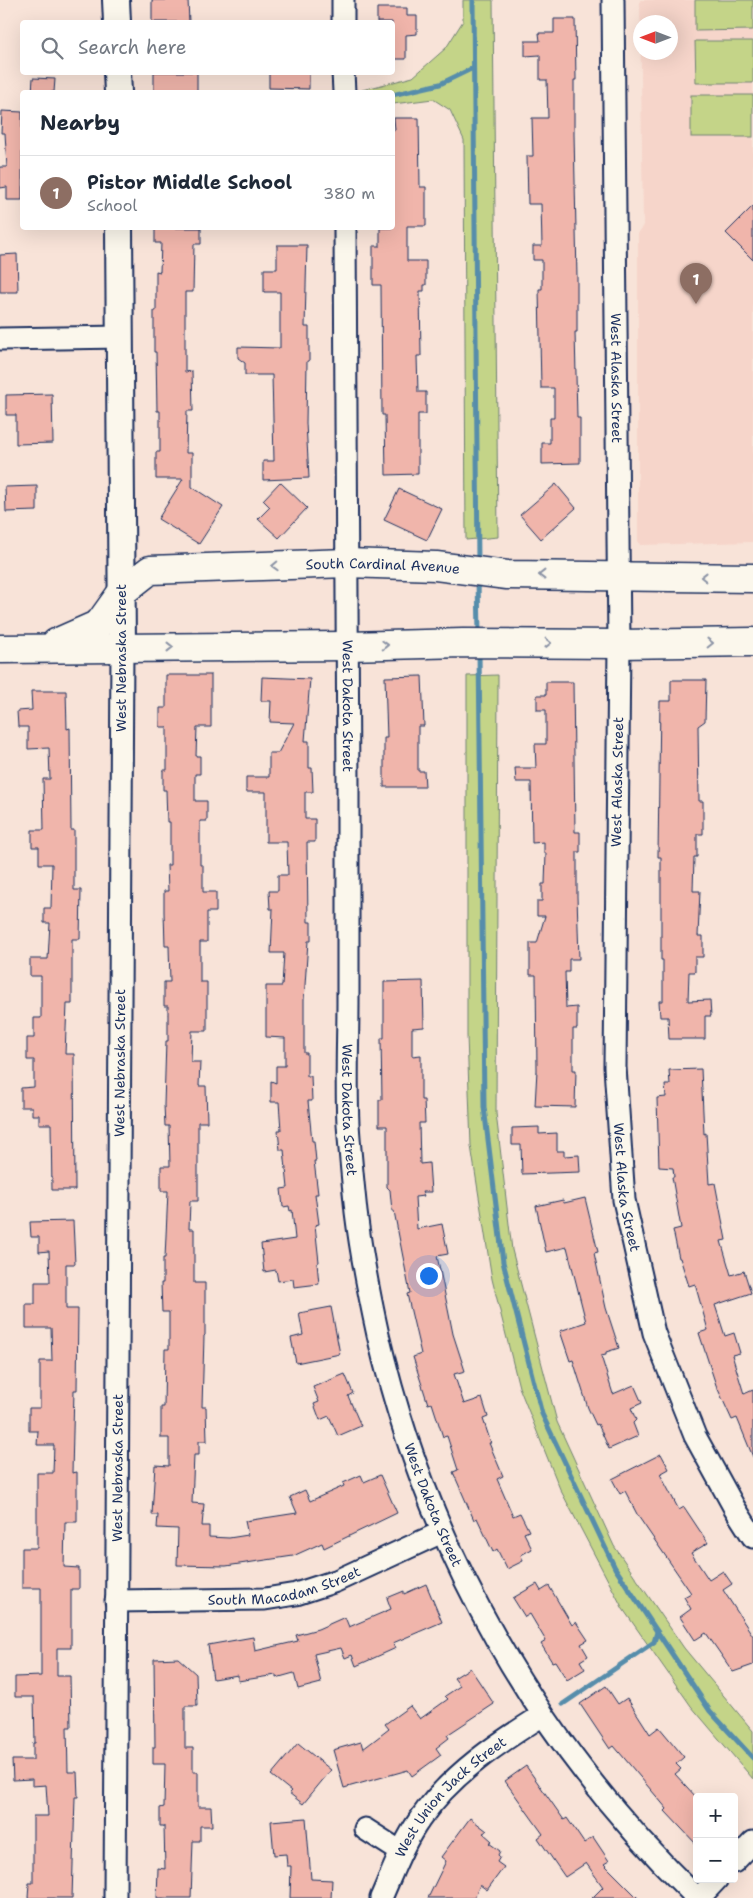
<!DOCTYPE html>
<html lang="en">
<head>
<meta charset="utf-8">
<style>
  body { margin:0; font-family:"Shantell Sans",sans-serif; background:#f6f6f7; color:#1f2937 }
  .controls { position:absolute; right:15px; bottom:15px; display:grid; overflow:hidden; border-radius:5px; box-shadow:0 5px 20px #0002 }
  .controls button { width:45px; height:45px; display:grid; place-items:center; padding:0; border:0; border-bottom:1px solid #e0e1e3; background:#fff; color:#1f2937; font:25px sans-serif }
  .compass { position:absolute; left:633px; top:15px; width:45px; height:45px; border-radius:50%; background:#fff; box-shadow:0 5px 20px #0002; rotate:270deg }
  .you { position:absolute; left:428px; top:1275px; width:18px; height:18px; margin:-12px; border:4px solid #fff; border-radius:50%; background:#1a73e8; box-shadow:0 0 0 8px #1a73e833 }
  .badge { display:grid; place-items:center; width:32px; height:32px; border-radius:50%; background:#0b8043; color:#fff; font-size:16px; font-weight:700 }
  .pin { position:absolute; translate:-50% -41px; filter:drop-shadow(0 1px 2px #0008) }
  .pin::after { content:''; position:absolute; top:26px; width:18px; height:15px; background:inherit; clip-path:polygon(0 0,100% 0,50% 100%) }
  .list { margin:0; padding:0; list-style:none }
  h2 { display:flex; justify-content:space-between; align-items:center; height:65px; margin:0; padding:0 20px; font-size:21px }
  h2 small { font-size:16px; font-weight:400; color:#747a83 }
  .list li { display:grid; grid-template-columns:32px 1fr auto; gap:15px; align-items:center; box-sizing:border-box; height:75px; padding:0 20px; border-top:1px solid #e0e1e3 }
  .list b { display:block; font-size:19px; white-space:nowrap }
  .list p { margin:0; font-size:16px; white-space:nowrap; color:#747a83 }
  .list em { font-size:16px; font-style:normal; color:#747a83 }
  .icon { flex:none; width:28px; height:28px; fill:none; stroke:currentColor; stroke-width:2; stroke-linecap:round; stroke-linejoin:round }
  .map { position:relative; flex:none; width:753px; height:1898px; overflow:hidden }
  .search { position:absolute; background:#fff; box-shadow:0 5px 20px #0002; left:20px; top:20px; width:375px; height:55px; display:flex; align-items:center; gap:12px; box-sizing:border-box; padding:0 18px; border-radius:5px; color:#747a83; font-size:19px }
  .panel { position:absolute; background:#fff; box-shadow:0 5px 20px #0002; left:20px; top:90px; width:375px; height:140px; border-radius:5px }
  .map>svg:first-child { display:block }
  .built { fill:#f6d5ca; fill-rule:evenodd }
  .green { fill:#c4d488; stroke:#708273 }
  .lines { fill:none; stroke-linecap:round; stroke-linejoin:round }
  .stream { stroke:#578dab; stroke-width:5 }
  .building { fill:#f0b5ab; stroke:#1b2f5e }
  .minor-casing { stroke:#1b2f5e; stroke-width:25 }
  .tertiary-casing { stroke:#1b2f5e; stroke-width:30 }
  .secondary-casing { stroke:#1b2f5e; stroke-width:31 }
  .minor { stroke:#fbf7ec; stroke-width:21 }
  .tertiary { stroke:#fbf7ec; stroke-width:26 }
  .secondary { stroke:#fbf7ec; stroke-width:28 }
  .oneway { stroke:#8b93a5 }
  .labels { text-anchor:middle; stroke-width:4; stroke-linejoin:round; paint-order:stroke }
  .street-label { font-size:14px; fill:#1b2f5e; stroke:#fbf7ec }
</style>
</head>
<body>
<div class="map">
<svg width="753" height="1898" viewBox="0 0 753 1898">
  <rect width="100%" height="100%" fill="#f8e3d8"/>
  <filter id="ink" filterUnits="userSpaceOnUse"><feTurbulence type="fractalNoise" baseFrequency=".02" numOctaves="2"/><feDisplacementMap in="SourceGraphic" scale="10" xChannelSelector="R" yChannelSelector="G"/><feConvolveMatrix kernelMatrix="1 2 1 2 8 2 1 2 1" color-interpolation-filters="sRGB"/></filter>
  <g filter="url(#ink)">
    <path class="built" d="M 640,0 L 753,0 L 753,542 L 640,545 L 638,541 L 638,234 L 643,225 ZM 640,22 L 670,22 L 670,52 L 640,52 Z"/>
    <g class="green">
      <path d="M 463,0 L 493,0 L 498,537 L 466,540 L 464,140 L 450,110 L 433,99 L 393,104 L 392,92 L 362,92 L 362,90 L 413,77 L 446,48 L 463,21 Z"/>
      <path d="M 695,0 L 753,0 L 753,30 L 695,31 Z"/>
      <path d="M 695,41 L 753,41 L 753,83 L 696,83 Z"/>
      <rect x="691" y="95" width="62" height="42"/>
      <path d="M 498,675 L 496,1113 L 512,1250 L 557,1422 L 614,1546 L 684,1648 L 753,1731 L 753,1779 L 691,1706 L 623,1609 L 560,1489 L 519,1387 L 492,1279 L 471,1146 L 467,1036 L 467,676 Z"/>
    </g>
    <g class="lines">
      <g class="stream">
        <path d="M 473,0 L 478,563"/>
        <path d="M 392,95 L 440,84 L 473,68"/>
        <path d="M 478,579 L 479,635"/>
        <path d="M 479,651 L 484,1107 L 503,1262 L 542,1414 L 615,1568 L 710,1711 L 753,1758"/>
        <path d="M 563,1704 L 654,1642 L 657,1632"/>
      </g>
    </g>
    <g class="building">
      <path d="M 152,0 L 188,0 L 189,22 L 152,22 Z"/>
      <path d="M 377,8 L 407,8 L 407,16 L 417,16 L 417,34 L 406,35 L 406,59 L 392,59 L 392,22 L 377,22 Z"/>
      <path d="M 554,19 L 575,19 L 576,80 L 574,80 L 574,134 L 577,278 L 577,332 L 575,332 L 577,418 L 580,418 L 580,463 L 542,464 L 542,443 L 550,443 L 550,418 L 554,418 L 554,388 L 541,388 L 539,289 L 542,289 L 542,260 L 533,260 L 533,246 L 542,246 L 541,204 L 528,204 L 527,156 L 533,156 L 532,118 L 548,118 L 547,80 L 540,80 L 540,55 L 525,56 L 525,41 L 540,41 L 539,33 L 554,33 Z"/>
      <path d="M 154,72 L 197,72 L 197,91 L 154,92 Z"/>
      <path d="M 269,72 L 309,72 L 309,89 L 269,88 Z"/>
      <path d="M 33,78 L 55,79 L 54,92 L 32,92 Z"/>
      <path d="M 2,111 L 22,112 L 22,200 L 7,200 L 7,187 L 0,188 L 0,167 L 7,167 L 5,133 L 1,133 Z"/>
      <path d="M 394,118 L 419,118 L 420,187 L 426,187 L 426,226 L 407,226 L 407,261 L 426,261 L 426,285 L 424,285 L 424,291 L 420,291 L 421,356 L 417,356 L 418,392 L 426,392 L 426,414 L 418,414 L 418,474 L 386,475 L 385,415 L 382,415 L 381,285 L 373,285 L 373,246 L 380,246 L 380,228 L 392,228 L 392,130 L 395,130 Z"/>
      <path d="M 753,206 L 753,260 L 726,233 Z"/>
      <path d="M 155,228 L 201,228 L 201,244 L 194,244 L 193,292 L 185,292 L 185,372 L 192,371 L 193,411 L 187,411 L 186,453 L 192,453 L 192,487 L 223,507 L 199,544 L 158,519 L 183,479 L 156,479 L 156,452 L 160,452 L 160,411 L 157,411 L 156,352 L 154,352 L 154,311 L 156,311 L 156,271 L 160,272 L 161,243 L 155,243 Z"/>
      <path d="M 277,245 L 307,245 L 305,327 L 309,327 L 309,361 L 307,361 L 306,423 L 309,478 L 263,480 L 263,461 L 274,461 L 272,375 L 245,375 L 245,363 L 238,358 L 238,347 L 280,348 L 280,292 L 264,292 L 264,269 L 277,269 Z"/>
      <path d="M 17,254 L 18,292 L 0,292 L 0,255 Z"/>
      <path d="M 52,394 L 53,443 L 16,444 L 16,415 L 6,415 L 6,395 Z"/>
      <path d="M 280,482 L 307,508 L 279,538 L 258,519 L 270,507 L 263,500 Z"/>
      <path d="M 556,484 L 576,508 L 541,539 L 520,515 Z"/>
      <path d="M 37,486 L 37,511 L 6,512 L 5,487 Z"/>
      <path d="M 399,489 L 442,509 L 427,540 L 384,520 Z"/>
      <path d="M 166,675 L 211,675 L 211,727 L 197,727 L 196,756 L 200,756 L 200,774 L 195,774 L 195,801 L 207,801 L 207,821 L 200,821 L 200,865 L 203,865 L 203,892 L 216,892 L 216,912 L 207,912 L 207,942 L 200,942 L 200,982 L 207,982 L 207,1031 L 192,1031 L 191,1062 L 200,1062 L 199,1086 L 206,1086 L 207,1122 L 198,1122 L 198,1201 L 190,1201 L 189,1229 L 194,1229 L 194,1283 L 205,1283 L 205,1335 L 204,1336 L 202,1407 L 206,1407 L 207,1441 L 199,1441 L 199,1455 L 194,1455 L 192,1503 L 204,1504 L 202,1526 L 209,1526 L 209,1537 L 229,1538 L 248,1535 L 245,1521 L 297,1513 L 290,1497 L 305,1490 L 310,1501 L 344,1486 L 343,1483 L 361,1475 L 364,1482 L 380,1475 L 397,1513 L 324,1548 L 322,1543 L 293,1556 L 226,1566 L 177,1565 L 178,1529 L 157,1528 L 158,1515 L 152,1515 L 155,1465 L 169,1466 L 169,1438 L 161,1438 L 161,1407 L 164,1407 L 165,1349 L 169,1349 L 169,1312 L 162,1312 L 161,1283 L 163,1283 L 163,1258 L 165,1258 L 168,1191 L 161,1191 L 161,1166 L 170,1166 L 169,1126 L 165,1126 L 164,1105 L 166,1041 L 168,1041 L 168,1006 L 164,1006 L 164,982 L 170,982 L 169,946 L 165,946 L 164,912 L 164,891 L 168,891 L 167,865 L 170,865 L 170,822 L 167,822 L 166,790 L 163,790 L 163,770 L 167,770 L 167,727 L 160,727 L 160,708 L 166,708 Z"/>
      <path d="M 422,676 L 424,726 L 418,726 L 418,771 L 424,771 L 425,787 L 384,787 L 384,738 L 387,738 L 385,677 Z"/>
      <path d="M 262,677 L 310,679 L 305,741 L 309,741 L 309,768 L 312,768 L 313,792 L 305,792 L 305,819 L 315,819 L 315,842 L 307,842 L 308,922 L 311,922 L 311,941 L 308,941 L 304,1000 L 304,1053 L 307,1053 L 307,1076 L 311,1076 L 312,1101 L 308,1101 L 312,1141 L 314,1141 L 316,1161 L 314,1161 L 318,1194 L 315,1194 L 319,1224 L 315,1225 L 319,1262 L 317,1263 L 319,1284 L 294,1287 L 293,1279 L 278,1281 L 276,1270 L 264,1272 L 261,1244 L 295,1239 L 292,1210 L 290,1211 L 289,1206 L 283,1207 L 281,1189 L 288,1188 L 284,1150 L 280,1150 L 278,1130 L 281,1130 L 279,1102 L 271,1102 L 271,1081 L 276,1083 L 276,1066 L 285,1066 L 285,1038 L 266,1037 L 266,986 L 282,986 L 284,953 L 271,953 L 273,909 L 270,909 L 269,891 L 278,891 L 278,875 L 288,875 L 287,842 L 266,842 L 266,792 L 246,792 L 246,777 L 269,777 L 269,753 L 278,753 L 294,723 L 270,722 L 271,701 L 261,701 Z"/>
      <path d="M 671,680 L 706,680 L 705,721 L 698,726 L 699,801 L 703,801 L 703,834 L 697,834 L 697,857 L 694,857 L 693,891 L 700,891 L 698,936 L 703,936 L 703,957 L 695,957 L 695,972 L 689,972 L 688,1001 L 710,1000 L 711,1016 L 705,1016 L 705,1039 L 669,1039 L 668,1017 L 660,1017 L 659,1001 L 663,1001 L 663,960 L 661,960 L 661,857 L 658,857 L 660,701 L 671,701 Z"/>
      <path d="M 546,682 L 573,682 L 575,832 L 580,832 L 580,852 L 577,852 L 577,896 L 579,959 L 569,959 L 569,972 L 565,972 L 566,1008 L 577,1007 L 577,1029 L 573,1029 L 573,1070 L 576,1070 L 575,1107 L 535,1106 L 537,1070 L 536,975 L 530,975 L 530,943 L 537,943 L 545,916 L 537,916 L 537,901 L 542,901 L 542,884 L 545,884 L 546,853 L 544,853 L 544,842 L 532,843 L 531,782 L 516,782 L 515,768 L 536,768 L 535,744 L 546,744 L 546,710 L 537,710 L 537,695 L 546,695 Z"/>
      <path d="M 31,691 L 66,691 L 67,729 L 70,728 L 71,830 L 74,830 L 74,890 L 81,890 L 80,939 L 72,939 L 72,1004 L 67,1004 L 65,1054 L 74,1054 L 75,1190 L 52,1190 L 51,1124 L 39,1124 L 39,1115 L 32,1115 L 32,1107 L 21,1107 L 21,1088 L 34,1087 L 34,1060 L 27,1060 L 27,1038 L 34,1038 L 34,1018 L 41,1018 L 41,976 L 30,976 L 30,959 L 48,959 L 50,923 L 44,923 L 44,908 L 51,908 L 52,864 L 39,864 L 39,847 L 32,847 L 32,830 L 44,830 L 43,779 L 50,779 L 49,748 L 28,749 L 28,727 L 18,727 L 17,711 L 32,710 Z"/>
      <path d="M 423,981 L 424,1027 L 412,1028 L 412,1056 L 421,1055 L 421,1100 L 424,1100 L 425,1123 L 419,1123 L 420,1164 L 429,1163 L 431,1192 L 422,1192 L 424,1196 L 415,1197 L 417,1229 L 442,1224 L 448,1254 L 437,1256 L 440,1270 L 453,1334 L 465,1371 L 454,1374 L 464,1404 L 482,1398 L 488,1417 L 483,1419 L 491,1443 L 489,1443 L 503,1476 L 497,1479 L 513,1516 L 520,1513 L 529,1531 L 524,1533 L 532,1549 L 521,1555 L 523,1561 L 507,1569 L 497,1549 L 493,1552 L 477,1518 L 474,1520 L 453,1472 L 458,1470 L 447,1436 L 443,1437 L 432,1403 L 428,1404 L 413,1357 L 421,1354 L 407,1294 L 410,1293 L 394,1211 L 392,1211 L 390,1190 L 387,1187 L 387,1126 L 379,1126 L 379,1100 L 382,1100 L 381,1038 L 384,1038 L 384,982 Z"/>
      <path d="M 701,1069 L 704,1134 L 706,1133 L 709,1184 L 715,1183 L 726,1240 L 721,1241 L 731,1275 L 744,1271 L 751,1293 L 715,1305 L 725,1336 L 734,1333 L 740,1353 L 732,1355 L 744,1394 L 753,1390 L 753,1457 L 737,1418 L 732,1420 L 716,1385 L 699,1333 L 708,1330 L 695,1284 L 689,1286 L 680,1258 L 679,1258 L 673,1230 L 681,1228 L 672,1177 L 674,1177 L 673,1168 L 659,1167 L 657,1098 L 666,1097 L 665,1085 L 670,1085 L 669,1070 Z"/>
      <path d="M 539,1127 L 539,1134 L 557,1133 L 557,1151 L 564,1151 L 564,1156 L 579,1155 L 580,1172 L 522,1174 L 521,1145 L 512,1145 L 512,1128 Z"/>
      <path d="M 585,1198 L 598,1252 L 594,1253 L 606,1308 L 619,1348 L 606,1352 L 606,1355 L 601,1356 L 613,1394 L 634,1385 L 642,1403 L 631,1408 L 636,1420 L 633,1423 L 638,1436 L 609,1449 L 598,1424 L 596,1425 L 588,1408 L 573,1360 L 570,1361 L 560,1331 L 586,1322 L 567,1247 L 546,1252 L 536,1206 L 563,1200 L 564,1203 Z"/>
      <path d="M 73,1221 L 75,1264 L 66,1264 L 66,1309 L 78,1309 L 77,1390 L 74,1390 L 72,1473 L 77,1472 L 77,1522 L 65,1522 L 64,1567 L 79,1568 L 79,1589 L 71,1589 L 71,1648 L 57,1648 L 57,1676 L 70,1676 L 71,1727 L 67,1727 L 68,1772 L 77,1772 L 78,1797 L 75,1797 L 72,1898 L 28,1898 L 29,1883 L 33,1883 L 33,1816 L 48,1816 L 46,1785 L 32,1786 L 32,1779 L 13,1780 L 12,1760 L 33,1760 L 33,1743 L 35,1743 L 34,1697 L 15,1697 L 15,1677 L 41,1676 L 41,1588 L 22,1588 L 22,1548 L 37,1548 L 37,1473 L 53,1473 L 54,1445 L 37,1445 L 38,1431 L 29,1431 L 29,1408 L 40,1408 L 40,1361 L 52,1361 L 51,1328 L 26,1328 L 26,1304 L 35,1304 L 35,1282 L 50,1282 L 49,1251 L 39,1252 L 39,1237 L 31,1237 L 30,1222 Z"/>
      <path d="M 331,1307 L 340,1354 L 296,1363 L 291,1338 L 303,1335 L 299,1313 Z"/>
      <path d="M 345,1374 L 353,1393 L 348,1396 L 361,1426 L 338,1436 L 329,1416 L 320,1420 L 314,1404 L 319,1402 L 313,1387 Z"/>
      <path d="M 661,1454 L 669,1469 L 660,1474 L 679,1510 L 684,1507 L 708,1543 L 691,1553 L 709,1580 L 723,1571 L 732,1584 L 723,1590 L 753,1636 L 753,1665 L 733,1672 L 706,1633 L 695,1640 L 680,1617 L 691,1609 L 684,1597 L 691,1593 L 638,1516 L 625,1491 L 620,1494 L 612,1479 Z"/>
      <path d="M 426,1584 L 442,1622 L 393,1643 L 396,1648 L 356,1666 L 352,1655 L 345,1658 L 341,1648 L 314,1654 L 321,1683 L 298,1689 L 294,1673 L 276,1678 L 276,1675 L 238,1681 L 238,1675 L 213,1679 L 208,1645 L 253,1637 L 255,1651 L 298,1641 L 296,1635 L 318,1629 L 345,1617 L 349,1627 L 391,1609 L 387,1598 L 404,1591 L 404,1594 Z"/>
      <path d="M 537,1584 L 541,1591 L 549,1586 L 572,1625 L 576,1622 L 588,1640 L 581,1644 L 588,1656 L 580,1661 L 585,1669 L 567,1680 L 555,1661 L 552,1662 L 541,1644 L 546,1641 L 530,1614 L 525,1617 L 513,1598 Z"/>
      <path d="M 178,1658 L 196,1674 L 197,1706 L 185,1706 L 185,1748 L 193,1748 L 193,1772 L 198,1772 L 198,1807 L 211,1807 L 212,1826 L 200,1826 L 200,1841 L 193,1841 L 191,1898 L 157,1898 L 158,1868 L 165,1869 L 164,1826 L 160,1826 L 160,1808 L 164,1807 L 165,1764 L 153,1764 L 153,1747 L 155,1747 L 154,1659 Z"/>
      <path d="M 470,1668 L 494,1704 L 447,1735 L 449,1738 L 436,1748 L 441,1755 L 412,1776 L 408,1770 L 344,1788 L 333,1750 L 361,1742 L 363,1749 L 389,1729 L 385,1724 L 410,1706 L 420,1719 L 448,1699 L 445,1696 L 460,1686 L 454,1678 Z"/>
      <path d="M 606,1686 L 618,1704 L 627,1698 L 650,1734 L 659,1727 L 684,1757 L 676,1764 L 681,1769 L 675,1774 L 697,1798 L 697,1845 L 665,1811 L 667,1809 L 614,1746 L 610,1749 L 580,1704 Z"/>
      <path d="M 298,1743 L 331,1770 L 303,1804 L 289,1793 L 291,1791 L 271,1775 Z"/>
      <path d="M 526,1766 L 564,1820 L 567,1818 L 584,1843 L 593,1837 L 609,1861 L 604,1864 L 638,1898 L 592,1898 L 603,1887 L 586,1863 L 565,1877 L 538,1838 L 543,1834 L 505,1781 Z"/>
      <path d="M 306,1818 L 311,1879 L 332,1880 L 331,1898 L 290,1898 L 291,1866 L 287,1866 L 286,1854 L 274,1855 L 271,1821 Z"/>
      <path d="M 470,1818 L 487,1831 L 483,1833 L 492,1841 L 489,1843 L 500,1851 L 498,1855 L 500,1857 L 497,1862 L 504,1867 L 487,1890 L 480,1885 L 474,1898 L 428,1898 L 446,1861 L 441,1857 Z"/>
    </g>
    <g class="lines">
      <defs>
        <g id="minor">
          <path d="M 343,0 L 343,22"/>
          <path id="s1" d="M 613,0 L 619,644 L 615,1067 L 624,1200 L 654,1333 L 695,1436 L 734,1507 L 753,1537"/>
          <path d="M 343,72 L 344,92"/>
          <path id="s2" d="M 345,228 C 346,414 348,600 348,787 C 348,858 348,929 348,1000 C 348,1041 346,1083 348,1124 C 350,1153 353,1183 356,1212 C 361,1253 369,1294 378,1335 C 428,1551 538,1744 697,1898"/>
          <path d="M 0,339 L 121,337"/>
          <path id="s3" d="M 116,1601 L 265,1599 L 296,1594 L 336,1581 L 442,1532"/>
          <path d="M 365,1829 L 401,1852"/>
          <path d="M 734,1862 L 753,1842"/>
          <path id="s4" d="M 115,1898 L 122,647"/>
          <path id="s5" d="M 381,1898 C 393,1871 403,1843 420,1819 C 451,1774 498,1743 543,1715"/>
          <path d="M 699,1898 L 717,1879"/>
        </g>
        <g id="tertiary">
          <path d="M 116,0 L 117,22"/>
          <path d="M 117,72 L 118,92"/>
          <path d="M 119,228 L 122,647"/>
        </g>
        <g id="secondary">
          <path id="s6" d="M 56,643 L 99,624 L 122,592 L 150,570 L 347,563 L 436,566 L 507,575 L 753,578"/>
          <path d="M 0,649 L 348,646 L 463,643 L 619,644 L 753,642"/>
        </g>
      </defs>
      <use href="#minor" class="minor-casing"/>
      <use href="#tertiary" class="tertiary-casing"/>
      <use href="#secondary" class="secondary-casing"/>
      <use href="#minor" class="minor"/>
      <use href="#tertiary" class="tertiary"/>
      <use href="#secondary" class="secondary"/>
    </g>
    <defs><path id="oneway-chevron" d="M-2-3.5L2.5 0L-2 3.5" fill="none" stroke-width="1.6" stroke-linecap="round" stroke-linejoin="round" transform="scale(1.25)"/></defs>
    <g class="oneway">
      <use href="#oneway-chevron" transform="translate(275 566) rotate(178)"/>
      <use href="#oneway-chevron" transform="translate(542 575) rotate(-180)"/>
      <use href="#oneway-chevron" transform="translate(704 577) rotate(-179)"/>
      <use href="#oneway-chevron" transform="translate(548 643) rotate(1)"/>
      <use href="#oneway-chevron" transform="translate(710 643) rotate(-1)"/>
      <use href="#oneway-chevron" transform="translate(385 645) rotate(-2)"/>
      <use href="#oneway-chevron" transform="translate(170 647)"/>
    </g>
  </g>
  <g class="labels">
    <g class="street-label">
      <text dy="5" stroke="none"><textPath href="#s1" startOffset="378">West Alaska Street</textPath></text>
      <text dy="5" stroke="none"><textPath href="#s6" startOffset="355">South Cardinal Avenue</textPath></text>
      <text transform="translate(121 658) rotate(-90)" y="5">West Nebraska Street</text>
      <text dy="5" stroke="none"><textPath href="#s2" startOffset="478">West Dakota Street</textPath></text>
      <text transform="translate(617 782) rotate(-89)" y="5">West Alaska Street</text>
      <text dy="5" stroke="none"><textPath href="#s4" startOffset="835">West Nebraska Street</textPath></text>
      <text dy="5" stroke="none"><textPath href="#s2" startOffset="882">West Dakota Street</textPath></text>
      <text dy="5" stroke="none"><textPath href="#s1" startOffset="1188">West Alaska Street</textPath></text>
      <text dy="5" stroke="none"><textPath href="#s4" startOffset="430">West Nebraska Street</textPath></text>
      <text dy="5" stroke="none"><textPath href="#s2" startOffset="1288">West Dakota Street</textPath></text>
      <text dy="5" stroke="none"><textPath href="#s3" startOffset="170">South Macadam Street</textPath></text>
      <text dy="5" stroke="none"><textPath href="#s5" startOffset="125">West Union Jack Street</textPath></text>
    </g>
  </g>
</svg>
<div class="controls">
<button>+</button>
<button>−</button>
</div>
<svg class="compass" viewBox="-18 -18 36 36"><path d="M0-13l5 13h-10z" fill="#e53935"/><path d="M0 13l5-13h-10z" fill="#747a83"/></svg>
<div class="you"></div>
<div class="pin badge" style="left:696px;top:304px;background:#8d6e63">1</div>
<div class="search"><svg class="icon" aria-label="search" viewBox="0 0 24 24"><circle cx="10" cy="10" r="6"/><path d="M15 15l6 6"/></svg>Search here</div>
<section class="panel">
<h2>Nearby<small></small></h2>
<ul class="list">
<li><span class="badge" style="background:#8d6e63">1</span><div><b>Pistor Middle School</b><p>School</p></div><em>380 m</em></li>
</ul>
</section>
</div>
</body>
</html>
